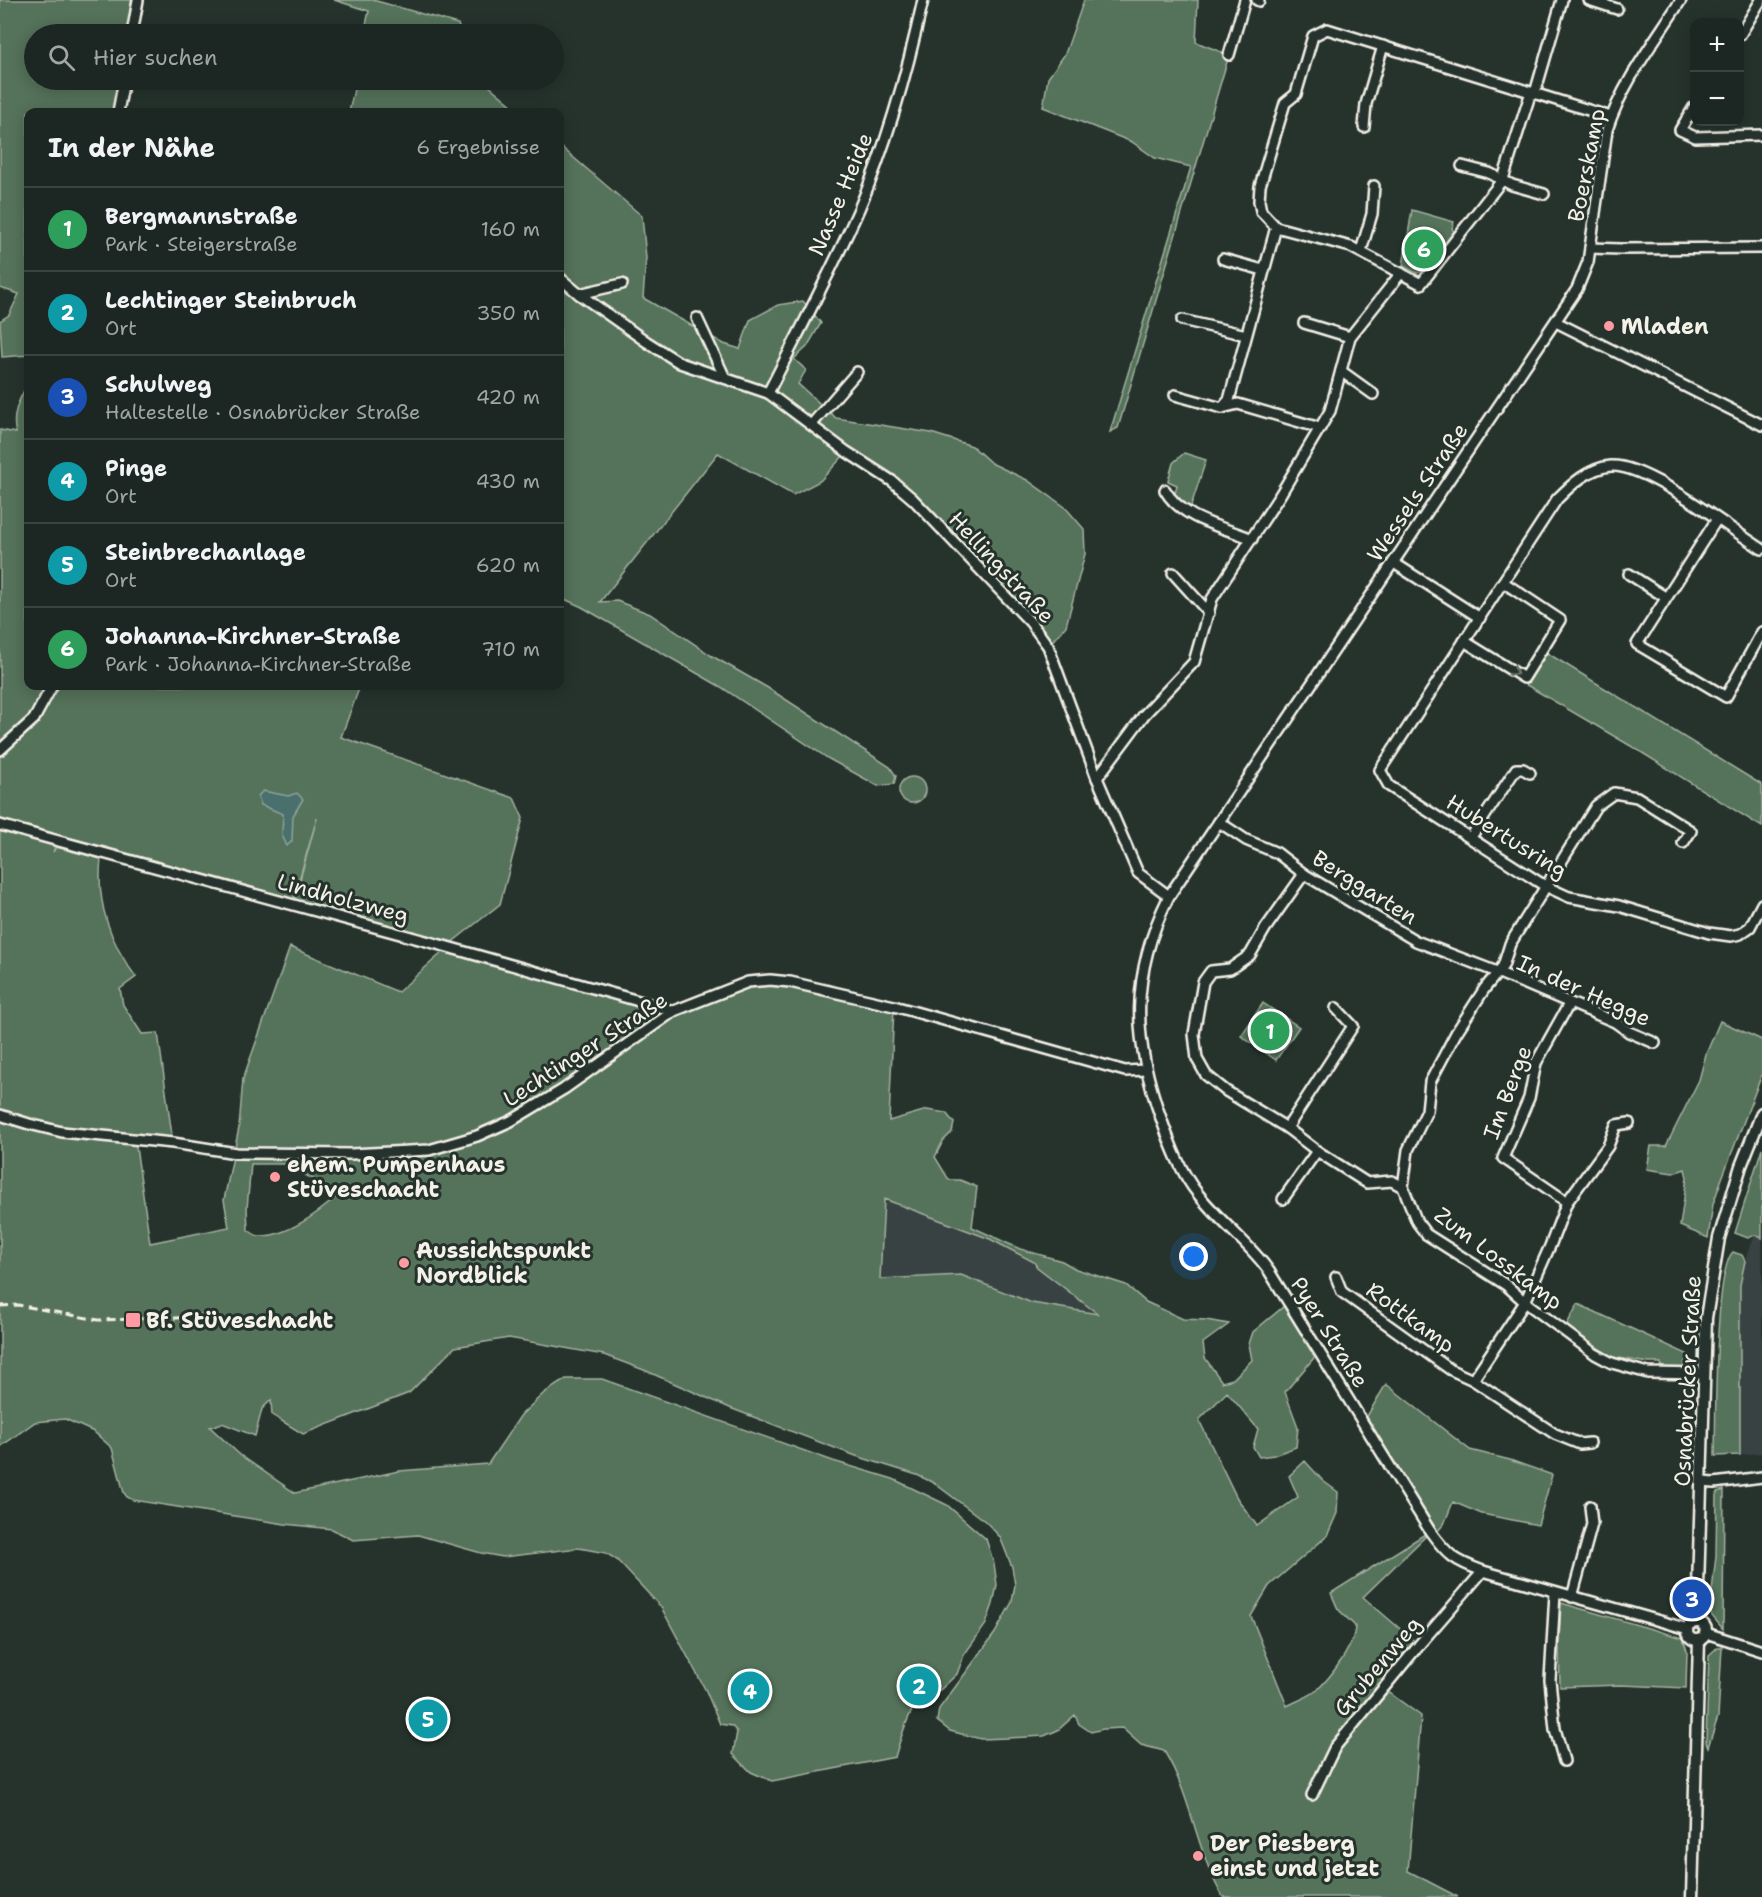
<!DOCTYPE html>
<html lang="de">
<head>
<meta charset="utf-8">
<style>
  body { margin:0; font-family:"Shantell Sans",sans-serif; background:#252e2a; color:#f1f3f6 }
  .controls { position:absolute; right:18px; top:18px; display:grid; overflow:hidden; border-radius:12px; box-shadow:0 3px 15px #0003 }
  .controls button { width:54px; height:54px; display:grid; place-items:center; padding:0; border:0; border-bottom:2px solid #3a4340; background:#1c2622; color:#f1f3f6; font:30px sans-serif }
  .you { position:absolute; left:1194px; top:1257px; width:21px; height:21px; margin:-15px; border:4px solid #fff; border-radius:50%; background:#1a73e8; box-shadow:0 0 0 9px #1a73e833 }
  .badge { display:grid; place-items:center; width:39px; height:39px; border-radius:50%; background:#0b8043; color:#fff; font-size:20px; font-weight:700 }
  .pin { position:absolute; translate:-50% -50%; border:3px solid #fff; box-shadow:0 2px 6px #0006 }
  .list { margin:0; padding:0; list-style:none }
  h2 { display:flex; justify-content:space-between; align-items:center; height:78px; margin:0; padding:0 24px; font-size:26px }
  h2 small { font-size:20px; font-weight:400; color:#a0a5a5 }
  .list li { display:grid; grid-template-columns:39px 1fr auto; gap:18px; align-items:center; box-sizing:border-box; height:84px; padding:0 24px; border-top:2px solid #3a4340 }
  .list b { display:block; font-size:22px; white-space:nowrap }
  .list p { margin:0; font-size:20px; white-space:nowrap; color:#a0a5a5 }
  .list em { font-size:20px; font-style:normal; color:#a0a5a5 }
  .icon { flex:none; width:33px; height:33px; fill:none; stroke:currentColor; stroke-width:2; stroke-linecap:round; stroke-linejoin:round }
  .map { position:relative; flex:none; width:1762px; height:1897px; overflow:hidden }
  .search { position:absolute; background:#1c2622; box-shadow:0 3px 15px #0003; left:24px; top:24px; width:540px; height:66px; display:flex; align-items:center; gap:15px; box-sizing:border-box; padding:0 21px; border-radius:33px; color:#a0a5a5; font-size:22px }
  .panel { position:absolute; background:#1c2622; box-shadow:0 3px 15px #0003; left:24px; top:108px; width:540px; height:582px; border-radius:12px }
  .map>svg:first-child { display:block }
  .built { fill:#374242 }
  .green { fill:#55725a; stroke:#a4b2a1; stroke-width:1.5; fill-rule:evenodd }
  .water { fill:#4a6f6d; stroke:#8ea39e; stroke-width:1.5 }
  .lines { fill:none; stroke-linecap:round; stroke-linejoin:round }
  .minor-casing { stroke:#f4f1e8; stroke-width:14 }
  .tertiary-casing { stroke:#f4f1e8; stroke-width:15 }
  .minor { stroke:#26332d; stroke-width:9 }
  .tertiary { stroke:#26332d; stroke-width:10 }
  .rail { stroke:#f4f1e8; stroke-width:3; stroke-dasharray:9 4.5; stroke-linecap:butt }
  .oneway { stroke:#6e766e }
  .poi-dot { fill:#ff9aa2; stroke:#26332d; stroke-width:2 }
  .labels { text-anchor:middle; stroke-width:6; stroke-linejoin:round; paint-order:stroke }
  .street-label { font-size:22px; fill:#f4f1e8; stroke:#26332d }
  .poi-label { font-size:22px; font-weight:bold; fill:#f4f1e8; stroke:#26332d; text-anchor:start }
</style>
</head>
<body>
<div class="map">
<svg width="1762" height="1897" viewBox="0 0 1762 1897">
  <rect width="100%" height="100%" fill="#26332d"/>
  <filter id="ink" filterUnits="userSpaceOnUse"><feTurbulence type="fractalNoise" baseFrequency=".0167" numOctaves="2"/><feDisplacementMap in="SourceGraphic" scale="12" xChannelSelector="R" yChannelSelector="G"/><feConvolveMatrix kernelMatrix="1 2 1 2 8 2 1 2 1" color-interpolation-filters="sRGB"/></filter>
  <g filter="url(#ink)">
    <g class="built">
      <path d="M 884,1198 L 990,1239 L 1034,1262 L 1037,1267 L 1099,1315 L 1032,1303 L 961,1275 L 880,1279 Z"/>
      <path d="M 1755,1235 L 1762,1238 L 1762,1453 L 1740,1455 L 1740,1285 L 1745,1261 Z"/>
    </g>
    <g class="green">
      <path d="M 0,0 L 138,0 L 132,34 L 34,34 L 34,80 L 124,80 L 118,112 L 28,112 L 28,355 L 2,357 L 0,321 L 9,315 L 19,294 L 0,288 Z"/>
      <path d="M 334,0 L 373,0 L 458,24 L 461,34 L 364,34 L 369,11 Z"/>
      <path d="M 1084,0 L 1198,0 L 1196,42 L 1229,55 L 1118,428 L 1110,432 L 1191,167 L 1155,158 L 1132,142 L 1043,107 L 1048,78 L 1065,54 Z"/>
      <path d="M 356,80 L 482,80 L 520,112 L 349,112 Z"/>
      <path d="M 560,146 L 642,216 L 646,258 L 643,298 L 724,344 L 740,349 L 750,320 L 778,305 L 803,301 L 821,323 L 807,347 L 794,359 L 806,370 L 798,384 L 836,418 L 931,433 L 972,446 L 991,463 L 1027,480 L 1065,507 L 1084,529 L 1085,554 L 1066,626 L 1048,646 L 913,499 L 847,452 L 820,481 L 793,495 L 718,453 L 600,602 L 617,601 L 650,614 L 712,656 L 768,688 L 890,767 L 896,776 L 894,784 L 878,786 L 829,759 L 721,687 L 582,607 L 560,597 Z"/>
      <path d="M 1412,210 L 1454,222 L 1452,228 L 1454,232 L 1427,269 L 1417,273 L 1403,266 Z"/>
      <path d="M 28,384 L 28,686 L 360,686 L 341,737 L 514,798 L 523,818 L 500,904 L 450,944 L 294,901 L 317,818 L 293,901 L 0,819 L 0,430 L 16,433 C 11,415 19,399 28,384 Z"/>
      <path d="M 1184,453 L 1206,460 L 1190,509 L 1174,497 L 1177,485 L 1168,481 L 1173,463 Z"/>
      <path d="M 1544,651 L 1762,785 L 1762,827 L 1636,749 L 1523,683 Z"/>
      <circle cx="912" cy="790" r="13"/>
      <path d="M 0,830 L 56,845 L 53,852 L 56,847 L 101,859 C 96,902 110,943 136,977 L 120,989 L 123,1005 L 142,1034 L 158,1033 L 173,1143 L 135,1140 L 150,1243 L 229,1227 L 224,1200 L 239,1128 L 243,1079 L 290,947 L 398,992 L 445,950 L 674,1011 L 724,991 L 770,980 L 894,1006 L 889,1121 L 927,1110 L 946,1113 L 954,1123 L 952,1132 L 943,1141 L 935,1157 L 949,1180 L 960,1180 L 977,1187 L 972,1227 L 1020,1249 L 1062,1261 L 1076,1269 L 1126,1285 L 1146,1302 L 1183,1319 L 1206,1320 L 1229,1324 L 1203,1343 L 1205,1358 L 1222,1382 L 1233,1379 L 1252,1360 L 1249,1344 L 1253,1332 L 1289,1302 L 1319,1352 L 1285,1392 L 1298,1427 L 1296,1447 L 1274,1455 L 1259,1457 L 1253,1447 L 1258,1429 L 1227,1392 L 1199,1420 L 1237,1498 L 1257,1526 L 1298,1497 L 1289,1476 L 1305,1461 L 1323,1481 L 1338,1492 L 1337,1513 L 1327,1536 L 1269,1586 L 1251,1616 L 1287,1706 C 1296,1701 1309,1697 1317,1690 C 1331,1677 1355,1645 1355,1626 L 1338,1609 L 1331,1593 L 1430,1531 L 1363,1423 L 1386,1384 L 1470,1450 L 1510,1460 L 1552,1475 L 1538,1525 L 1482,1514 L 1453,1502 L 1444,1524 L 1433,1536 L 1430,1532 L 1363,1597 L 1419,1645 L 1383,1688 L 1421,1716 L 1408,1871 L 1458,1897 L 1223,1897 C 1196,1852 1192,1796 1164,1751 L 1141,1745 L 1122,1728 L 1103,1729 L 1091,1732 L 1079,1724 L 1075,1715 L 1058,1730 L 1044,1736 L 1007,1738 L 981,1739 L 950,1731 L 937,1721 L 939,1709 L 995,1633 L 1012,1602 L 1015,1585 L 1012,1567 L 1000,1537 L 986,1522 L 934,1483 L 917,1475 L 856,1456 L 730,1408 L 644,1370 L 604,1355 L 509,1338 L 455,1347 L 409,1393 L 303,1434 L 272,1415 L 271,1400 L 262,1409 L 255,1436 L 222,1423 L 210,1427 L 240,1455 L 295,1493 L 399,1471 L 488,1464 L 521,1415 L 544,1393 L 566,1379 L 602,1379 L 833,1461 L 893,1479 L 947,1505 L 986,1539 L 994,1564 L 997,1585 L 993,1604 L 986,1624 L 964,1655 L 957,1674 L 940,1690 C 937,1690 934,1689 931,1690 C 913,1694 900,1740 895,1757 L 772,1781 L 751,1772 L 733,1754 L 737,1732 L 732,1726 L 720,1724 L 706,1691 L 661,1607 L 617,1560 L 606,1553 L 579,1548 L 503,1557 L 481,1553 L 418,1535 L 353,1540 L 332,1529 L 285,1524 L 133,1500 L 127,1497 L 124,1493 L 112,1448 L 94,1432 L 65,1419 L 35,1422 L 0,1447 ZM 251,1164 L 288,1164 L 300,1172 L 335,1191 L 336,1197 C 319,1213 285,1237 260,1236 C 256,1236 252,1233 248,1230 L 247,1208 ZM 884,1199 L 990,1239 L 1034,1262 L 1037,1267 L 1098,1314 L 1032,1303 L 961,1275 L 880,1279 Z"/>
      <path d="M 1263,1003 L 1299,1027 L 1276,1060 L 1241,1036 Z"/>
      <path d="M 1720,1021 L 1762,1040 L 1762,1074 L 1721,1181 L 1713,1204 L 1708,1238 L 1680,1226 L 1687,1177 L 1685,1169 L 1673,1173 L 1647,1169 L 1651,1146 L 1666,1146 L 1699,1080 L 1706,1054 Z"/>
      <path d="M 1762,1148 L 1762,1238 L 1755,1235 L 1748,1238 L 1735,1233 Z"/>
      <path d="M 1733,1252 L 1742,1255 L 1745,1261 L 1740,1285 L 1740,1455 L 1715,1456 C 1716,1424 1714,1269 1733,1252 Z"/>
      <path d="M 1578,1304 L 1689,1355 L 1684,1364 L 1686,1369 L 1662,1369 L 1661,1363 L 1649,1363 L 1612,1357 L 1566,1326 Z"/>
      <path d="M 1724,1490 L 1723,1629 L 1712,1616 L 1710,1610 L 1716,1556 L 1717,1492 Z"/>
      <path d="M 1561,1603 L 1683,1638 L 1687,1651 L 1686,1688 L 1622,1685 L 1560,1687 L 1559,1645 Z"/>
      <path d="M 1718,1647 L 1722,1647 L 1718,1717 L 1708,1747 L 1706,1742 L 1709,1655 Z"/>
    </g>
    <path class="water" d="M 263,791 L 288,796 L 297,793 L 303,799 L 293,816 L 292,841 L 287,846 L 282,835 L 283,814 L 261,805 L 258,796 Z"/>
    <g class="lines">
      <defs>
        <g id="minor">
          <path d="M 1257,0 L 1259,1"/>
          <path d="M 1589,0 L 1617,9"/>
          <path d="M 1681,0 C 1654,42 1622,83 1607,130 L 1588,262 L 1577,289 L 1169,896 C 1130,975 1132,1039 1162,1121 C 1171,1146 1181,1173 1198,1194 C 1220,1222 1249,1243 1269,1271 L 1430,1531 C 1448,1556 1455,1561 1483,1571 L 1688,1629"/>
          <path d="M 132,34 L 138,0"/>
          <path d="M 1740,35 L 1761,0"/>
          <path d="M 1229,55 L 1245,0"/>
          <path d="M 1531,92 L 1503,179 L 1421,284 L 1351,247 L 1276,227 L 1261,211 L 1259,201 L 1260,186 L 1285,103 L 1296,94 L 1313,36 L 1327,29 L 1611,117"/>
          <path d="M 1535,93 L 1562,0"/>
          <path d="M 1694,107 L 1680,130 L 1695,137 L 1762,135"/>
          <path d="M 118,112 L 124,80"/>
          <path d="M 1364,127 L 1366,104 L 1383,46"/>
          <path d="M 1462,166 L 1489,173 L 1512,185 L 1544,194"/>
          <path d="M 1276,227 L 1229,400 L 1222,408 L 1238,404 L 1320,428"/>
          <path d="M 1590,248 L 1620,249 L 1762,248"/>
          <path d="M 1361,251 L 1372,214 L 1374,186"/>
          <path d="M 1223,259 L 1263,270"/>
          <path d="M 560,278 L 579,294 L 647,342 L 680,363 L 768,393 L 847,452 L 892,481 L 913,499 L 1031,623 L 1048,646 L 1097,778 L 1138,873 L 1169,896"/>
          <path d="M 579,294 L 622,284"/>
          <path d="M 697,318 L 725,378"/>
          <path d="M 1182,320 L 1246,335"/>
          <path d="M 1556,322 L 1762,425"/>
          <path d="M 1304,323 L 1350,337"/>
          <path d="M 1341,371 L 1373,394"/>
          <path d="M 768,393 C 799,332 831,272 859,209 C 887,144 908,69 923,0"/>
          <path d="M 1175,395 L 1222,408"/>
          <path d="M 812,424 L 857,372"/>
          <path d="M 1165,490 C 1181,519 1223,527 1252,539"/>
          <path d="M 1717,519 L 1637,644 L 1726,697 L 1762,632"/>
          <path d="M 1762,549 C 1728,528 1648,464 1611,466 C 1589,468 1572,484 1557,499 L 1380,770 L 1389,786 L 1545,886 L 1569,897 L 1619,906 L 1709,933 L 1731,936 L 1740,934 L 1750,927 L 1762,904"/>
          <path d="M 1394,563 L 1480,618"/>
          <path d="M 1173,573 L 1209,613"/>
          <path d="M 1629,574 L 1665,597"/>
          <path d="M 1464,641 L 1524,678 L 1560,620 L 1503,582"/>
          <path d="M 0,750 L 34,719 L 52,686"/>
          <path d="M 1097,778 L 1144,715 L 1194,662 L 1212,599 L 1280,495 L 1330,411 L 1350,337 L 1401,273"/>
          <path d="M 1219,822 L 1246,840 L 1277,853 L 1304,874 L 1416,941 L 1497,972 L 1615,1022 L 1629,1032 L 1655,1043"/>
          <path d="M 0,825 L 437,944 L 674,1011"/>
          <path d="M 1471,837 L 1516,769 L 1523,769 L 1530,773"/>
          <path d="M 1683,843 L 1691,831 L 1637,797 L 1614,793 L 1596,806 L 1510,944 L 1503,966 L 1485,988 L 1456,1033 L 1430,1082 L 1427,1111 L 1408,1150 L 1403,1187 L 1417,1222 L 1426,1234 L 1506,1285 L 1525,1302 L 1595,1354 L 1612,1363 L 1648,1373 L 1704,1374"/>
          <path d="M 1304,874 L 1265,929 L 1250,955 L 1230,969 L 1211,971 L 1203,982 L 1194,1034 L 1197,1059 L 1206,1075 L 1226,1091 L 1287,1128 L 1317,1151 L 1367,1183 L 1392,1181 L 1403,1187"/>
          <path d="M 0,1115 L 29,1124 L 62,1132 L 173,1143 L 236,1153 L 351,1154 L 429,1150 L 477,1136 L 511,1121 L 564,1089 L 674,1011 L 748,982 L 770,980 L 790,982 L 894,1006 L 1125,1071 L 1146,1070"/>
          <path d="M 1287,1128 L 1353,1026 L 1336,1008"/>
          <path d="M 1283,1199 L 1317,1151"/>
          <path d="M 1567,1202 L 1503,1158 L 1529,1098 L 1536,1063 L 1569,1004"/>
          <path d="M 1336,1277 L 1342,1292 L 1451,1370 L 1473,1380 L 1525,1302 L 1550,1246 L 1567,1202 L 1608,1146 L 1616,1125 L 1629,1123"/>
          <path d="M 1473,1380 L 1555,1434 L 1580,1444 L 1590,1443"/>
          <path d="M 1701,1482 L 1714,1483 L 1762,1477"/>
          <path d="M 1555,1593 L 1550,1680 L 1555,1729 L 1564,1761"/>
          <path d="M 1572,1597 L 1592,1524 L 1590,1506"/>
          <path d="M 1706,1633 L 1762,1651"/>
          <path d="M 1312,1795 L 1335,1747 L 1419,1645 L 1483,1571"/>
        </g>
        <g id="tertiary">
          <path d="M 1697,1622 L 1706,1318 L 1719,1238 L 1741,1166 L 1762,1113"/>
          <circle cx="1697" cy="1631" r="9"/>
          <path d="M 1692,1897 L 1699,1640"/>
        </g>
      </defs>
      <use href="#minor" class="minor-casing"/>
      <use href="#tertiary" class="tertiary-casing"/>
      <use href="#minor" class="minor"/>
      <use href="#tertiary" class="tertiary"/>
      <path class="rail" d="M 0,1306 L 18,1305 L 98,1320 L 177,1318 L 214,1313"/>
    </g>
    <defs><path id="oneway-chevron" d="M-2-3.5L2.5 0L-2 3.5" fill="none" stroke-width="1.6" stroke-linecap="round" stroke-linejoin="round" transform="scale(1.5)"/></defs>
    <use class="oneway" href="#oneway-chevron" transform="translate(1514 672) rotate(32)"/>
  </g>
  <g class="poi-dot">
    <circle cx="1609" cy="326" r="6"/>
    <circle cx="275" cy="1177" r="6"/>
    <circle cx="404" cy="1263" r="6"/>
    <rect x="125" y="1312" width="16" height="16" rx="3"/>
    <circle cx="1198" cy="1856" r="6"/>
  </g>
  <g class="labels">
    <g class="street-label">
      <text transform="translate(1586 165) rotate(-79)" y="8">Boerskamp</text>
      <text transform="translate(840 194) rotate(-67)" y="8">Nasse Heide</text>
      <text transform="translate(1417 492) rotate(-56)" y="8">Wessels Straße</text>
      <text transform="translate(1002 567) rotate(47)" y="8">Hellingstraße</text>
      <text transform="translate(1507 836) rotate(32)" y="8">Hubertusring</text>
      <text transform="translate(1365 887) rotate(32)" y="8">Berggarten</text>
      <text transform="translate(343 898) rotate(15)" y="8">Lindholzweg</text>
      <text transform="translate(1584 990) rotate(24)" y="8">In der Hegge</text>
      <text transform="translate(585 1049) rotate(-33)" y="8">Lechtinger Straße</text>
      <text transform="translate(1507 1092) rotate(-69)" y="8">Im Berge</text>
      <text transform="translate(1499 1258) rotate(37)" y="8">Zum Losskamp</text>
      <text transform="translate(1411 1317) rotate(36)" y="8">Rottkamp</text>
      <text transform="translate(1330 1332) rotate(58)" y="8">Pyer Straße</text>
      <text transform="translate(1687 1381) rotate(-87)" y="8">Osnabrücker Straße</text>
      <text transform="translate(1377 1666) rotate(-50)" y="8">Grubenweg</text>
    </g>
    <g class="poi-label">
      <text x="1621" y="334">Mladen</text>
      <text x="287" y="1172">ehem. Pumpenhaus<tspan x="287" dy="25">Stüveschacht</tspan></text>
      <text x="416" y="1258">Aussichtspunkt<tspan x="416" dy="25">Nordblick</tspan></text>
      <text x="146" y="1328">Bf. Stüveschacht</text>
      <text x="1210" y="1851">Der Piesberg<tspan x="1210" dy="25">einst und jetzt</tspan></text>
    </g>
  </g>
</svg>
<div class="controls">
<button>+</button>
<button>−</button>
</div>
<div class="you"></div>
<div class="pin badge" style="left:1270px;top:1031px;background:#2e9e5b">1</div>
<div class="pin badge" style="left:919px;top:1686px;background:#0f9aa8">2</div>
<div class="pin badge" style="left:1692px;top:1599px;background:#1a4fb4">3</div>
<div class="pin badge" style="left:750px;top:1691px;background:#0f9aa8">4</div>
<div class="pin badge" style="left:428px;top:1719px;background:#0f9aa8">5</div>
<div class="pin badge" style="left:1424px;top:249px;background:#2e9e5b">6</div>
<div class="search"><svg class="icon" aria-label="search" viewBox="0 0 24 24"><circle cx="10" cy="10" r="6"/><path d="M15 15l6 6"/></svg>Hier suchen</div>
<section class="panel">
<h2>In der Nähe<small>6 Ergebnisse</small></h2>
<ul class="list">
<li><span class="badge" style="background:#2e9e5b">1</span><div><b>Bergmannstraße</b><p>Park · Steigerstraße</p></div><em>160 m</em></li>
<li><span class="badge" style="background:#0f9aa8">2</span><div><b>Lechtinger Steinbruch</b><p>Ort</p></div><em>350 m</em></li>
<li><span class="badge" style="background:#1a4fb4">3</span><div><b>Schulweg</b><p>Haltestelle · Osnabrücker Straße</p></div><em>420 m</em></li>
<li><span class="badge" style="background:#0f9aa8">4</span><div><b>Pinge</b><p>Ort</p></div><em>430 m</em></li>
<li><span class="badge" style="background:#0f9aa8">5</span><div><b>Steinbrechanlage</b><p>Ort</p></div><em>620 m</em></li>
<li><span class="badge" style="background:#2e9e5b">6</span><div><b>Johanna-Kirchner-Straße</b><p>Park · Johanna-Kirchner-Straße</p></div><em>710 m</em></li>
</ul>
</section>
</div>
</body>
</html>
